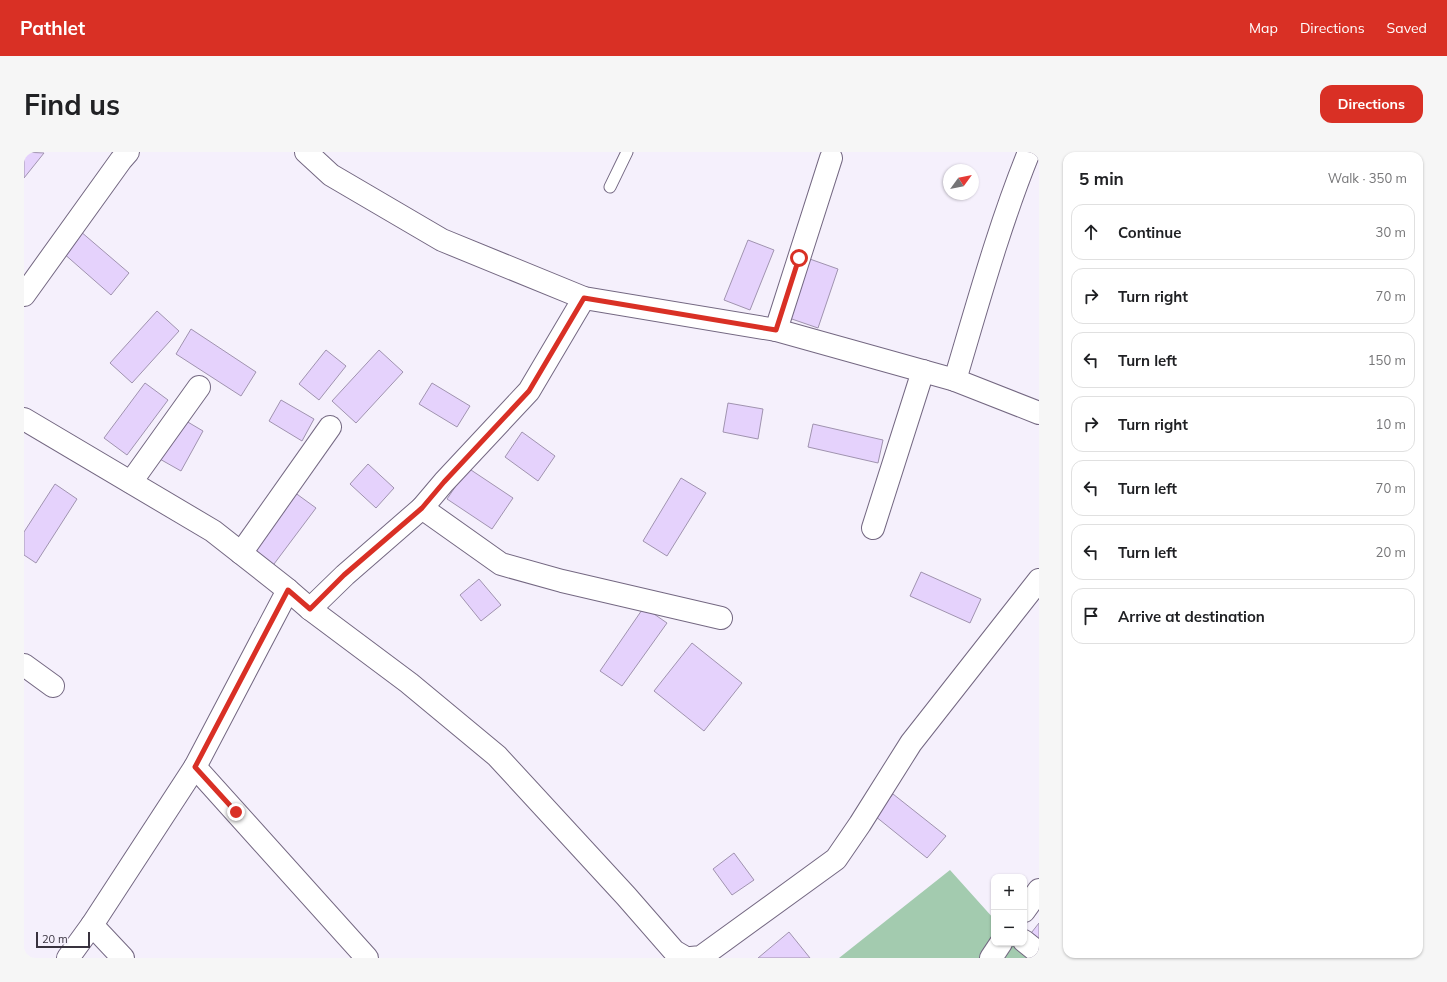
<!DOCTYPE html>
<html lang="en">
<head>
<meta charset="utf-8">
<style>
  body { margin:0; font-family:Mulish,sans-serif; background:#f6f6f6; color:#202124 }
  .controls { position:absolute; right:12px; bottom:12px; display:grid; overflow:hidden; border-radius:8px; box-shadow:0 1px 3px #0004 }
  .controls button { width:36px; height:36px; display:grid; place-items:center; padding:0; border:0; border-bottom:1px solid #e0e0e0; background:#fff; color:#202124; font:20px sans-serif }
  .compass { position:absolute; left:919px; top:12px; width:36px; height:36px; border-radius:50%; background:#fff; box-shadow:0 1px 3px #0004; rotate:57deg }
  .scale { position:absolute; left:12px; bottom:10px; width:54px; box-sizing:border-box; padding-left:4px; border:2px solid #38323e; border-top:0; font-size:11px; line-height:14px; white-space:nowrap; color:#38323e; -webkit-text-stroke:3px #f5f0fc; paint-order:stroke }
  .stop { position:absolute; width:12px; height:12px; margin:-9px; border:3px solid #d93025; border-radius:50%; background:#fff }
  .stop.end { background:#d93025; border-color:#fff; box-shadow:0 1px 4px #0008 }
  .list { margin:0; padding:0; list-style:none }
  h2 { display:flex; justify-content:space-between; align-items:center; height:52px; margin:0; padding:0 16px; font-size:17px }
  h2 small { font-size:13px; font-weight:400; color:#757577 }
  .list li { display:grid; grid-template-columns:26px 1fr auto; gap:12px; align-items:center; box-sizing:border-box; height:56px; margin:0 8px 8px; padding:0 8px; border:1px solid #e0e0e0; border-radius:12px }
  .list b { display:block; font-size:15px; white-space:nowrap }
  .list em { font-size:13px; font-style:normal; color:#757577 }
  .icon { flex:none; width:22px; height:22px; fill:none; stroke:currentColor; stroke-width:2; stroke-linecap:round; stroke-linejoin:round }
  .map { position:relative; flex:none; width:1015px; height:806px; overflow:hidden; border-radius:12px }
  header { display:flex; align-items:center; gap:24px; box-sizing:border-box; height:56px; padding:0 20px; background:#d93025; color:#fff }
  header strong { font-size:19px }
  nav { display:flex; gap:22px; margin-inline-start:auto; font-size:14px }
  .intro { display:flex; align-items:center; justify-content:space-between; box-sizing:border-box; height:96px; padding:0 24px }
  h1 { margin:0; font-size:28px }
  .button { padding:10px 18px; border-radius:12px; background:#d93025; color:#fff; font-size:14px; font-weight:700 }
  main { display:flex; gap:24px; padding:0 24px }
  aside { flex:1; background:#fff; border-radius:12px; box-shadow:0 1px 3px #0004 }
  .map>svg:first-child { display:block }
  .green { fill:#a3cbaf }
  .building { fill:#e5d2fc; stroke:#a093af }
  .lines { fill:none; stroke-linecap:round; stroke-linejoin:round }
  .lane-casing { stroke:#746882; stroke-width:13 }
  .street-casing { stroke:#746882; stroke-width:24 }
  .lane { stroke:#fff; stroke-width:11 }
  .street { stroke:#fff; stroke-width:22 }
  .route { stroke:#d93025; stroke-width:5 }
</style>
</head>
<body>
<header>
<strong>Pathlet</strong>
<nav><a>Map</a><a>Directions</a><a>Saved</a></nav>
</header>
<div class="intro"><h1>Find us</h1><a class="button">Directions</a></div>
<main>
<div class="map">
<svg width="1015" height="806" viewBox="0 0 1015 806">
  <rect width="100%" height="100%" fill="#f5f0fc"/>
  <path class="green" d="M 926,718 L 970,767 L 970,791 L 991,791 L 1005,806 L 815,806 Z"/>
  <g class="building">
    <path d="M 0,0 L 20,1 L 0,26 Z"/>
    <path d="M 56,79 L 105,121 L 87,143 L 38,100 Z"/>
    <path d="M 724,88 L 750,98 L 726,158 L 700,148 Z"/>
    <path d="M 783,106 L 814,117 L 794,176 L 762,165 Z"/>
    <path d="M 133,159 L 155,179 L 108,231 L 86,211 Z"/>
    <path d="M 167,177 L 232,220 L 217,244 L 152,202 Z"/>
    <path d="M 302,198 L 322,214 L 295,248 L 275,232 Z"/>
    <path d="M 355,198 L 379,220 L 332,271 L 308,249 Z"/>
    <path d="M 121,231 L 144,248 L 103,303 L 80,286 Z"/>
    <path d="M 408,231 L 446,254 L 433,275 L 395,252 Z"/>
    <path d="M 257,248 L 290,267 L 278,289 L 245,269 Z"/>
    <path d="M 704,251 L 739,257 L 734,287 L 699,280 Z"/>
    <path d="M 157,266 L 179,279 L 157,319 L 134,306 Z"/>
    <path d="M 789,272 L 859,288 L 854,311 L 784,295 Z"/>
    <path d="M 498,280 L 531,304 L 514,329 L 481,305 Z"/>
    <path d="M 344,312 L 370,336 L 352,356 L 326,332 Z"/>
    <path d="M 444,316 L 489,346 L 468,377 L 423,347 Z"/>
    <path d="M 657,326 L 682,341 L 643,404 L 619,389 Z"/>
    <path d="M 31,332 L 53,347 L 12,411 L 0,403 L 0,380 Z"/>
    <path d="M 270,340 L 292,356 L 247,416 L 226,400 Z"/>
    <path d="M 897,420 L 957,447 L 946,471 L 886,444 Z"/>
    <path d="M 455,427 L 477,453 L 457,469 L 436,443 Z"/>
    <path d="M 620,455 L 643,471 L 598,534 L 576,519 Z"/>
    <path d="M 668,491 L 718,531 L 680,579 L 630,539 Z"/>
    <path d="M 869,642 L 922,684 L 903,706 L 851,664 Z"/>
    <path d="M 710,701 L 730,728 L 708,743 L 689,717 Z"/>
    <path d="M 1015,771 L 1015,794 L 1004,785 Z"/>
    <path d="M 765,780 L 786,806 L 734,806 Z"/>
  </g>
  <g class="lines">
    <defs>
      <path id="lane" d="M 586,35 L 603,0"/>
      <g id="street">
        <path d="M 282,0 L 307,23 L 418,88 L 560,146 L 752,178 L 931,228 L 1015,261"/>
        <path d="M 0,143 L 97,8 L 104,0"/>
        <path d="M 752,178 L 807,6"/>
        <path d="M 931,228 C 954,151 975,74 1005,0"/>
        <path d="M 0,267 L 189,379 L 264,438 L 286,457 L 385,531 L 473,604 L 602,744 L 650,799 L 662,806"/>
        <path d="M 107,330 L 175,235"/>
        <path d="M 398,356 L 477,412 L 538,429 L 697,466"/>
        <path d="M 849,376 L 899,219"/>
        <path d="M 217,401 L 306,275"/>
        <path d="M 286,457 L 321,423 L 398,356 L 420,330 L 505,239 L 560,146"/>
        <path d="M 0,513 L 29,534"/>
        <path d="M 171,615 L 343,806"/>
        <path d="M 1000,759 L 1015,738"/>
        <path d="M 68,773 L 99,806"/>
        <path d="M 1000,789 L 1015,801"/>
        <path d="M 44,806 L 68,773 L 171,615 L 264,438"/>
        <path d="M 667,806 L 677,805 L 812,707 L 836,672 L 887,591 L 1015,428"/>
        <path d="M 967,806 L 977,791"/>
      </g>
    </defs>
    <use href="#lane" class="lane-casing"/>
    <use href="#street" class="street-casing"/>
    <use href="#lane" class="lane"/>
    <use href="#street" class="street"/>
  </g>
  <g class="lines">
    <path class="route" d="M 212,660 L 171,615 L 264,438 L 286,457 L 320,423 L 398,356 L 420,330 L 505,239 L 560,146 L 752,178 L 775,106"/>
  </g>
</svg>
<div class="controls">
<button>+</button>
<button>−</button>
</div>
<svg class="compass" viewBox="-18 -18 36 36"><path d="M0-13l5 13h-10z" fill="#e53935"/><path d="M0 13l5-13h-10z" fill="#757577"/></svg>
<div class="scale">20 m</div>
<div class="stop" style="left:775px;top:106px"></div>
<div class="stop end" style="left:212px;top:660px"></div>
</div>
<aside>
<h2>5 min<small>Walk · 350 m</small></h2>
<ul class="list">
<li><svg class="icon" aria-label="ahead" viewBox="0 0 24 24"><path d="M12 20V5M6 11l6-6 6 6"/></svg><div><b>Continue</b></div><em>30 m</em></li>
<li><svg class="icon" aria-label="right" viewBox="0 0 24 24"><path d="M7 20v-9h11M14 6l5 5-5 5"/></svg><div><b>Turn right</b></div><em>70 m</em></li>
<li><svg class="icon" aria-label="left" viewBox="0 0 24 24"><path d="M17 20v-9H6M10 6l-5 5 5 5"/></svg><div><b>Turn left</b></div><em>150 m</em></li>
<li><svg class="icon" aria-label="right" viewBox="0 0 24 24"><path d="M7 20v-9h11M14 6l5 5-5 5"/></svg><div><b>Turn right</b></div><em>10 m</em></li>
<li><svg class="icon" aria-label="left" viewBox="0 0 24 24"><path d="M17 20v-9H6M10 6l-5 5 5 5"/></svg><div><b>Turn left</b></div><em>70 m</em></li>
<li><svg class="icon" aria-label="left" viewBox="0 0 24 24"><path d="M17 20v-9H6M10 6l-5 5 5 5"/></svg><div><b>Turn left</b></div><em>20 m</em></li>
<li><svg class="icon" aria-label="arrive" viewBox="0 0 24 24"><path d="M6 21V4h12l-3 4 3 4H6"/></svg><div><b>Arrive at destination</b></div></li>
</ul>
</aside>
</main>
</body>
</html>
